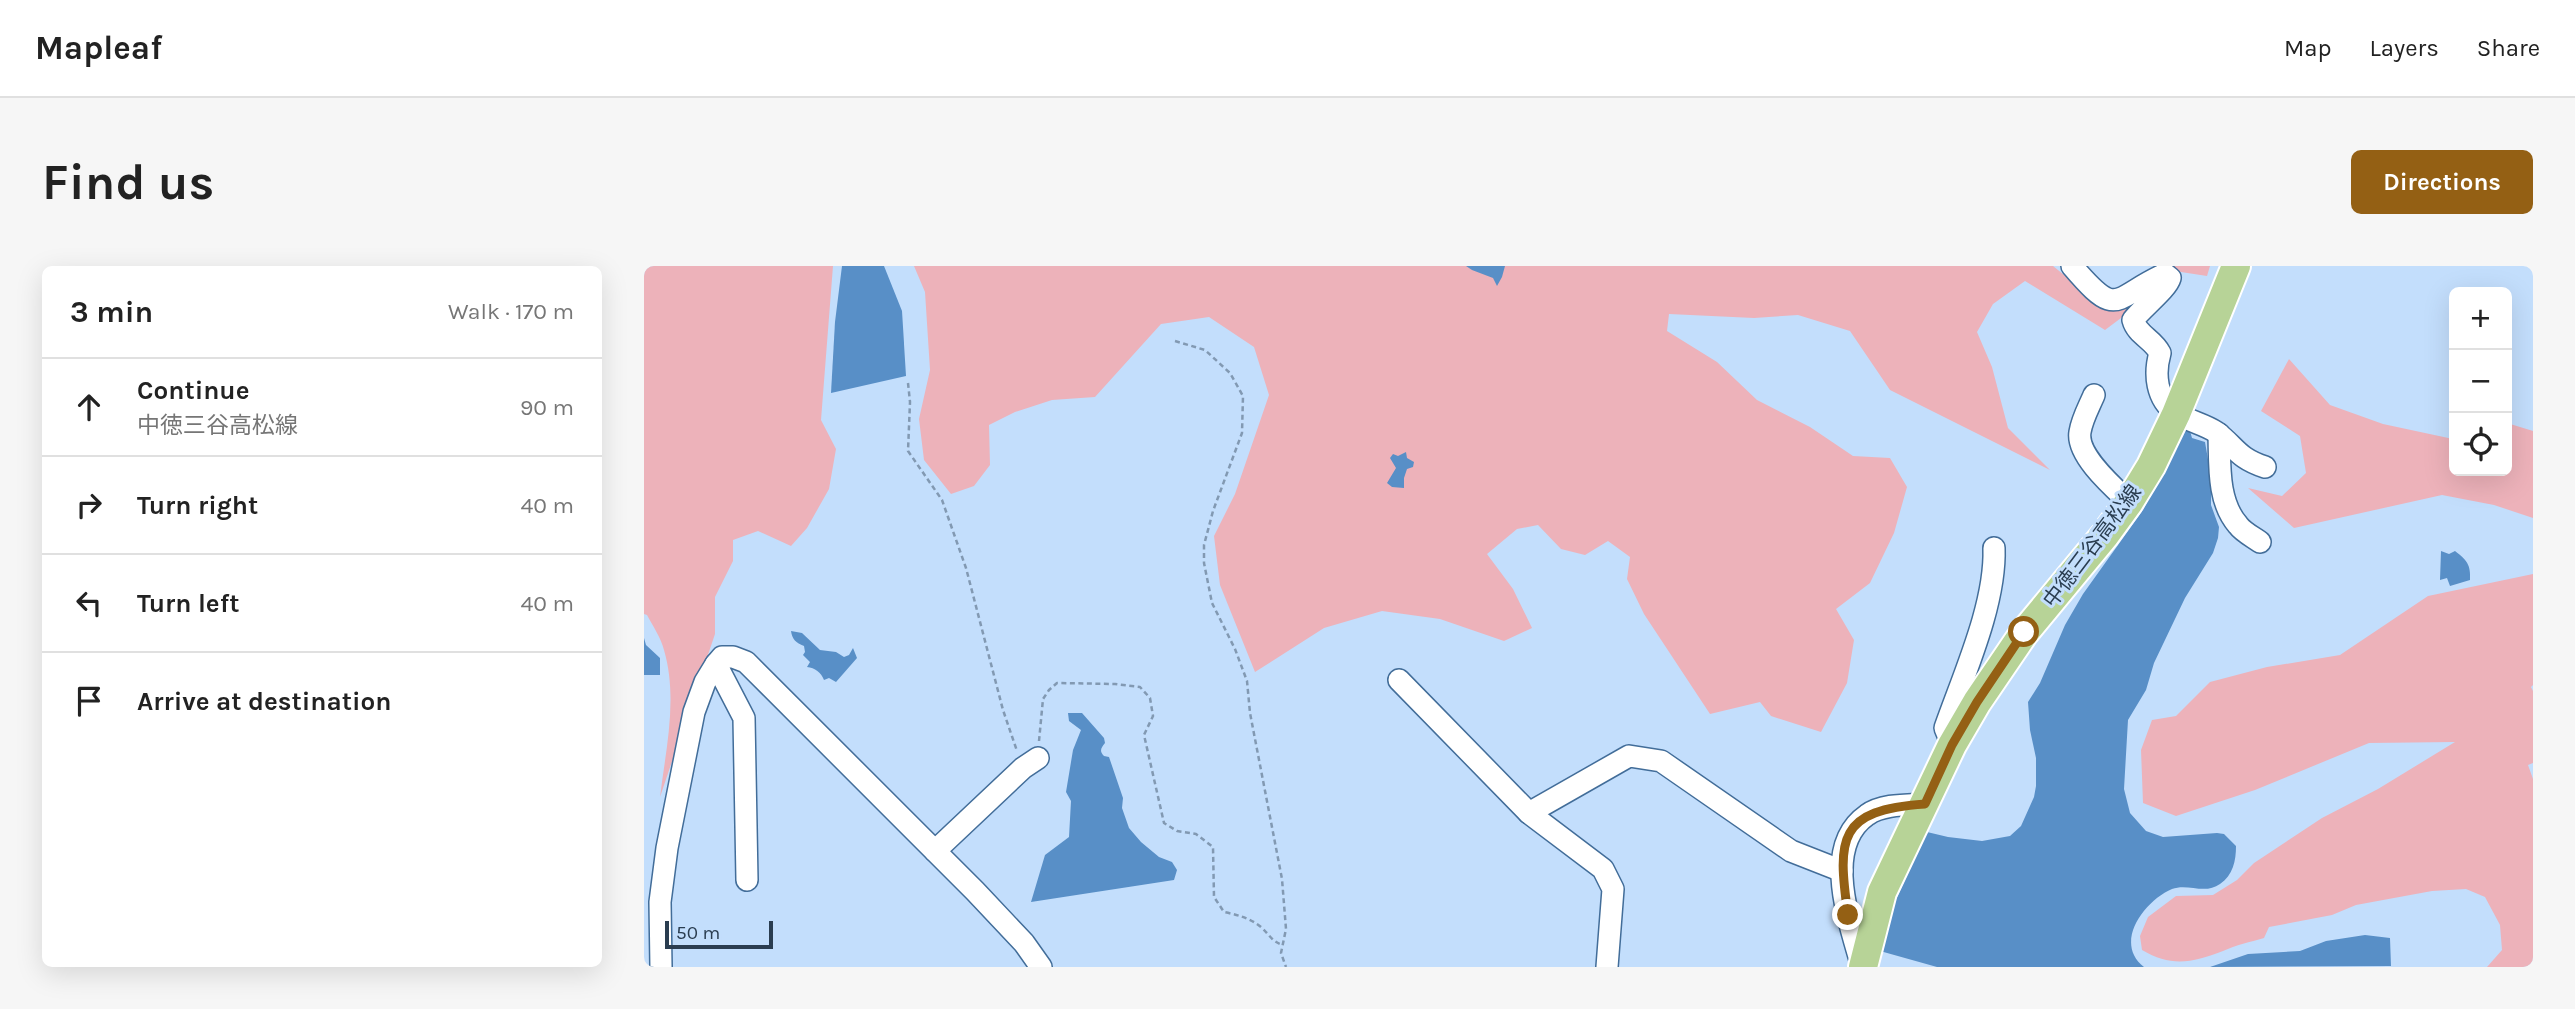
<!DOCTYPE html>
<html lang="en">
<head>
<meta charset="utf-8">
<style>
  body { margin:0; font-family:Karla,"Noto Sans JP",sans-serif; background:#f6f6f6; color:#222 }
  .controls { position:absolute; right:21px; top:21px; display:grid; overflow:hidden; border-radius:10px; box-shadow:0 7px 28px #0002 }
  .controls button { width:63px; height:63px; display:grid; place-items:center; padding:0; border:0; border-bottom:2px solid #e0e0e0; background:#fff; color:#222; font:35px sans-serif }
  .scale { position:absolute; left:21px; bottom:18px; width:108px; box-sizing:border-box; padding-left:7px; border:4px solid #2a3d50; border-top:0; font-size:19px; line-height:24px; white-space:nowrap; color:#2a3d50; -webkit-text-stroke:5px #c3defc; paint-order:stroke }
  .stop { position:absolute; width:21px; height:21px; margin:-16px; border:5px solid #946014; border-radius:50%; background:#fff }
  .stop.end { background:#946014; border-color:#fff; box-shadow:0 2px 7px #0008 }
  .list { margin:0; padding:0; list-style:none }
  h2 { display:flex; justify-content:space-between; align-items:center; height:91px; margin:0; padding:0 28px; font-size:30px }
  h2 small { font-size:23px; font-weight:400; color:#767676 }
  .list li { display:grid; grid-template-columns:46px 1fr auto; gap:21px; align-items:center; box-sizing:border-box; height:98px; padding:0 28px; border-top:2px solid #e0e0e0 }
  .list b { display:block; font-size:26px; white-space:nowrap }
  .list p { margin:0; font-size:23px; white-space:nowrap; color:#767676 }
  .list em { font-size:23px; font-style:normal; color:#767676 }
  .icon { flex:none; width:38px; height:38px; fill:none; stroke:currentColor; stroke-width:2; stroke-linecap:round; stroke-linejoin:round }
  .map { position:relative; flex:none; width:1889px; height:701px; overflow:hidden; border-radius:10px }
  header { display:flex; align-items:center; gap:42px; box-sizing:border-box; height:98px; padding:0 35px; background:#fff; border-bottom:2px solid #e0e0e0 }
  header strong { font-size:33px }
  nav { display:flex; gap:38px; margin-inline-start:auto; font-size:24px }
  .intro { display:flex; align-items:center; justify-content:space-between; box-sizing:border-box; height:168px; padding:0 42px }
  h1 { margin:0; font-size:49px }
  .button { padding:18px 32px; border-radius:10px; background:#946014; color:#fff; font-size:24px; font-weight:700 }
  main { display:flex; gap:42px; padding:0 42px }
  aside { flex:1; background:#fff; border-radius:10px; box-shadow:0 7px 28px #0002 }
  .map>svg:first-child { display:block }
  .green { fill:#edb2ba }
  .water { fill:#588fc7 }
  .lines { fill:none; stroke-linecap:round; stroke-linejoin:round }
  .minor-casing { stroke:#426d99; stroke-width:24 }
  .major-casing { stroke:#fff; stroke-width:32 }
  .path { stroke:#8299b2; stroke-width:2.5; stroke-dasharray:5 3.5; stroke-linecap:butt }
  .minor { stroke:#fff; stroke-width:21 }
  .major { stroke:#b7d397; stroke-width:28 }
  .route { stroke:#946014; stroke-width:9 }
  .labels { text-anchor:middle; stroke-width:6; stroke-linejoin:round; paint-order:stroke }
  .street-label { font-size:21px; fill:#2a3d50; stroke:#c3defc }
</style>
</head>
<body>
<header>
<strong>Mapleaf</strong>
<nav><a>Map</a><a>Layers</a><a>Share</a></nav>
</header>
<div class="intro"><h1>Find us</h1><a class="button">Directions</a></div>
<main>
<aside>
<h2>3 min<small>Walk · 170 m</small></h2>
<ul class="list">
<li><svg class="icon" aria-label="ahead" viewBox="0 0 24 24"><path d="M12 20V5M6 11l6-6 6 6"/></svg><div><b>Continue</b><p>中徳三谷高松線</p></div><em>90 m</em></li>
<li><svg class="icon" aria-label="right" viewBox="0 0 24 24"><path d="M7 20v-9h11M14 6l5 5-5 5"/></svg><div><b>Turn right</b></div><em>40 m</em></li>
<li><svg class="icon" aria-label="left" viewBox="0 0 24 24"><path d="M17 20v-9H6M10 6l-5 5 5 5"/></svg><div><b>Turn left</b></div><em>40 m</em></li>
<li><svg class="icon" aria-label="arrive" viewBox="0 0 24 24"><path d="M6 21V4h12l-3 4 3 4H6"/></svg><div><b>Arrive at destination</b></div></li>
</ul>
</aside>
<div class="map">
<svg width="1889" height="701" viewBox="0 0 1889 701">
  <rect width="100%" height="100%" fill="#c3defc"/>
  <g class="green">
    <path d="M 0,0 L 189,0 L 177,154 L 192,183 L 185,223 L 163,262 L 147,280 L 114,265 L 89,274 L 89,295 L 71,331 L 71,368 L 16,531 C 22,482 34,432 20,384 C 17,372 9,360 3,349 L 0,348 Z"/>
    <path d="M 270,0 L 1409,0 L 1461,42 L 1489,43 L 1461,64 L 1381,15 L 1349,38 L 1333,66 L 1348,101 L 1364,162 L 1406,204 L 1246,124 L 1206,65 L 1154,49 L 1110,52 L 1025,48 L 1023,65 L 1073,96 L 1113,134 L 1166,161 L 1209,190 L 1246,192 L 1263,221 L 1250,267 L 1226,317 L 1192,343 L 1210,374 L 1203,417 L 1177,466 L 1127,450 L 1116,436 L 1066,448 L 1000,348 L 983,313 L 986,291 L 964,275 L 941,289 L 917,283 L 894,259 L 873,263 L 843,288 L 869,323 L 888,362 L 860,375 L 796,353 L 738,345 L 680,362 L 611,406 L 576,319 L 570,270 L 591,228 L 625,129 L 610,81 L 565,51 L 517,58 L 451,131 L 408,134 L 371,146 L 345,159 L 346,199 L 330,220 L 307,228 L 280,194 L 275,153 L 286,104 L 281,26 Z"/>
    <path d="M 1522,0 L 1566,0 L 1563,10 L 1537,6 Z"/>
    <path d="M 1645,93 L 1686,139 L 1739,158 L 1809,173 L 1810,171 L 1810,205 L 1863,205 L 1863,157 L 1889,165 L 1889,252 L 1850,239 L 1798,229 L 1650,262 L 1604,222 L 1638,230 L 1662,207 L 1656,170 L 1617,145 Z"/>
    <path d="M 1889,308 L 1889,419 L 1887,421 L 1889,425 L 1889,497 L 1884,499 L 1889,513 L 1889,701 L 1843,701 L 1858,684 L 1856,659 L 1841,631 L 1822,623 L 1788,625 L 1712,639 L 1688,649 L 1625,661 L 1620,672 C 1606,676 1592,679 1579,685 C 1548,697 1527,701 1498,684 L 1496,670 L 1504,651 L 1532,630 L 1569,629 L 1593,614 L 1610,597 L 1678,552 L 1734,523 L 1811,476 L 1725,477 L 1611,524 L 1532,550 L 1499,537 L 1497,484 L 1508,454 L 1532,450 L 1566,416 L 1623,401 L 1696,389 L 1784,330 Z"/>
  </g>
  <g class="water">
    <path d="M 198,0 L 240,0 L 258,45 L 262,110 L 187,127 L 191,56 Z"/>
    <path d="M 822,0 L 861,0 L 858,11 L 853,20 L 849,12 L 828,4 Z"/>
    <path d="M 1540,162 L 1546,165 L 1548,172 L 1561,176 L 1567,211 L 1567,239 L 1575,261 L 1574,272 L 1569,287 L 1541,332 L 1510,397 L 1502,424 L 1484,454 L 1480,523 L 1486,547 L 1502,565 L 1519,571 L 1573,567 L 1580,568 L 1592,580 C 1592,595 1589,609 1576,618 C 1561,629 1544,617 1528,623 C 1500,635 1469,677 1500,701 L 1293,701 L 1236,685 L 1249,640 L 1283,566 L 1304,571 L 1338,575 L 1366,570 L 1377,560 L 1390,531 L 1392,520 L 1392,492 L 1386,464 L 1384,436 L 1396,417 L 1421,359 L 1439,328 L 1499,244 Z"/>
    <path d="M 762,186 L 763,192 L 770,196 L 769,201 L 763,203 L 760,212 L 760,222 L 748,221 L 743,217 L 752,202 L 746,192 L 749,188 L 754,190 Z"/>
    <path d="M 1797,285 L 1805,288 L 1811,285 C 1823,294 1827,299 1826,314 L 1806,320 L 1803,312 L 1796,314 Z"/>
    <path d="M 147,365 L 158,367 L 176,384 L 192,386 L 200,391 L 205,389 L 209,382 L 213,392 L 192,416 L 185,412 L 180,414 C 177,406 171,402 163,401 L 166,396 L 159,389 L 161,386 L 160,380 C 152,377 148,373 147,365 Z"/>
    <path d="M 0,372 L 2,379 L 16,392 L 16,409 L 0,409 Z"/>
    <path d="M 424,447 L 438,447 L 460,472 L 461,477 C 457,482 455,485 460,490 L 465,491 L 479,532 L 478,542 L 485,562 L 497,576 L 515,591 L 528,596 L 533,604 L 530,614 L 387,636 L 401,589 L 425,571 L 427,535 L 422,526 L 429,484 L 437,464 L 425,455 Z"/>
    <path d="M 1721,669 L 1746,672 L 1747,700 L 1566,701 L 1604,688 L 1656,685 L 1682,675 Z"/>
  </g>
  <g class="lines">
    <defs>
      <g id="minor">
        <path d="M 1428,0 C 1475,55 1468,32 1521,8 L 1526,12 C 1523,23 1498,42 1489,54 C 1493,69 1509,73 1516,87 C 1510,108 1512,133 1532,147 C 1544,155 1560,158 1572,166 C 1592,181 1593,192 1621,201"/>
        <path d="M 1450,129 C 1445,141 1438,153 1436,166 C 1432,189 1469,221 1485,236"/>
        <path d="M 1575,168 C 1576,198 1573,235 1594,259 C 1599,266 1609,271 1616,276"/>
        <path d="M 755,414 L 885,547 L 959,603 L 969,623 L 963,701"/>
        <path d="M 1308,479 L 1301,462 C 1320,408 1352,338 1350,282"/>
        <path d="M 885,547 L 985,490 L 1017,495 L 1147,585 L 1198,605"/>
        <path d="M 291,585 L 379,502 L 394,492"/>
        <path d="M 103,614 L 100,452 L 72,398 L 78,391 L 89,391 L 102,396 L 331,625 L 380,677 L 397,701"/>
        <path d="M 17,701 L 16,636 L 23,582 L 50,446 L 61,416 L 72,398"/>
        <path d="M 1218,701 C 1206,657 1177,581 1223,549 C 1238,538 1263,539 1281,538"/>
      </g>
      <path id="major" d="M 1219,701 L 1238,626 L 1308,479 L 1333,436 L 1380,367 L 1461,269 L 1485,236 L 1507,200 L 1532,148 L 1592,0"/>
    </defs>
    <use href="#minor" class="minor-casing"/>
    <use href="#major" class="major-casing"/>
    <g class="path">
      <path d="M 531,75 L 561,84 L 586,107 L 599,130 L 598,167 L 569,245 L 560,279 L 560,297 L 568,337 L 591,383 L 603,415 L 606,447 L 638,613 L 642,663 L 637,687 L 642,701"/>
      <path d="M 264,117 L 266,136 L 264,185 L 298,234 L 322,302 L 359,444 L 373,485"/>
      <path d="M 395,475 L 399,433 L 405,424 L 413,417 L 471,418 L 496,421 L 506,432 L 509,450 L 500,469 L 520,557 L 533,565 L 552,568 L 569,581 L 570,631 L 580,646 C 594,649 606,652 617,661 C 625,668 628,676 639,679"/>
    </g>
    <use href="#minor" class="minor"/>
    <use href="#major" class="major"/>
  </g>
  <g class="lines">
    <path class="route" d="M 1204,649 C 1193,572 1194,544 1281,538 L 1308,479 L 1333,436 L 1380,366"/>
  </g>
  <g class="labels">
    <g class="street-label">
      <text transform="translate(1448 280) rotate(-53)" y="7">中徳三谷高松線</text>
    </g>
  </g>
</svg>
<div class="controls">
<button>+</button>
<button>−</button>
<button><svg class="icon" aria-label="locate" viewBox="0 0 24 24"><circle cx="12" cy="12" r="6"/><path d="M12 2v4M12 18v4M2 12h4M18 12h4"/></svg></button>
</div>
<div class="scale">50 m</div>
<div class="stop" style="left:1380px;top:366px"></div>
<div class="stop end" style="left:1204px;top:649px"></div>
</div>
</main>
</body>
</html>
